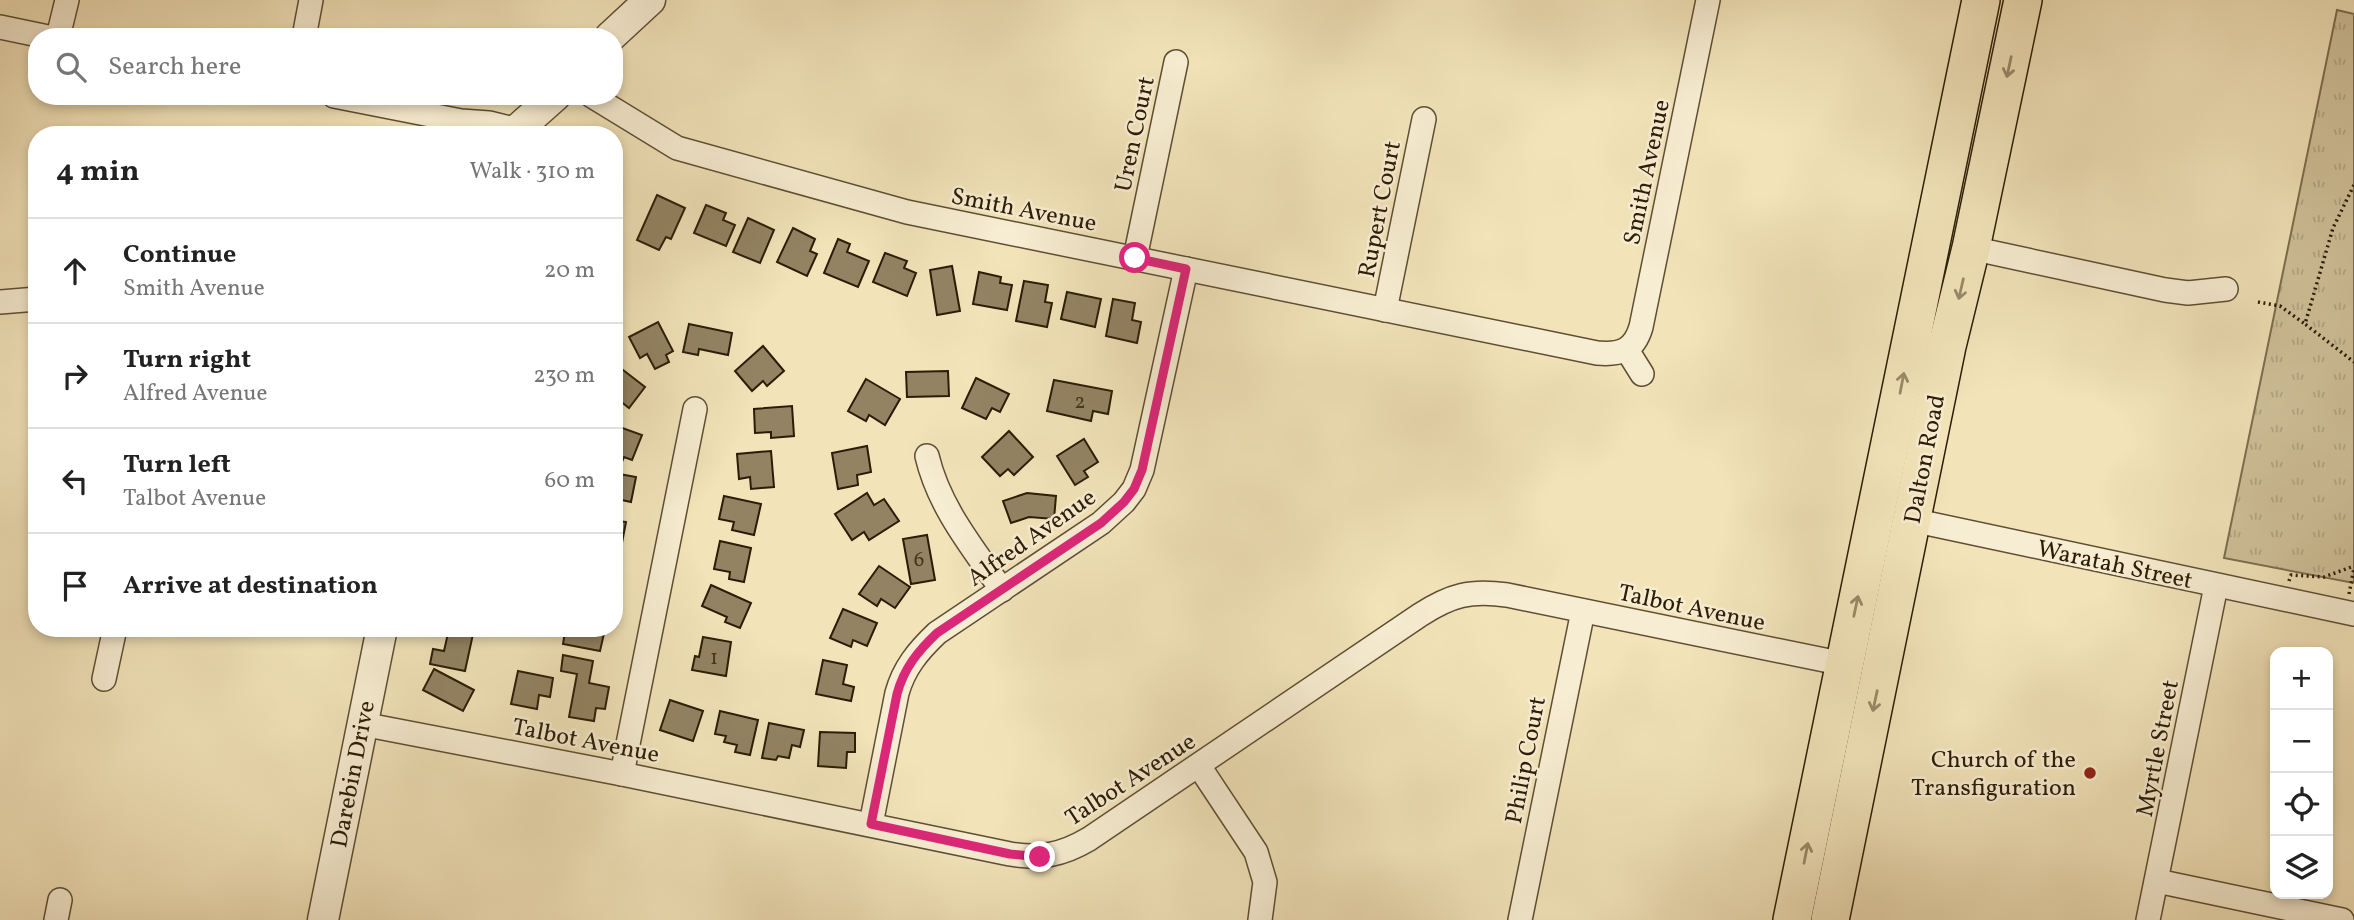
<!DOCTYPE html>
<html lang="en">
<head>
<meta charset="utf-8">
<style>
  body { margin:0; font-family:Vollkorn,serif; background:#f6f6f6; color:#222 }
  .controls { position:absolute; right:21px; bottom:21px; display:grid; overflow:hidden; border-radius:14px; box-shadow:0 4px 10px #0003 }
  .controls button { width:63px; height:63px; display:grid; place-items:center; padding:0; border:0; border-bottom:2px solid #e0e0e0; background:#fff; color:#222; font:35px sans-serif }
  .stop { position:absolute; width:21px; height:21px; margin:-16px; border:5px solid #db2777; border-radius:50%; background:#fff }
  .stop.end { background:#db2777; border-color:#fff; box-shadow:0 2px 7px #0008 }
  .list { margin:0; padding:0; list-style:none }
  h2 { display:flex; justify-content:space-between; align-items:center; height:91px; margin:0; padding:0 28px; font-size:30px }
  h2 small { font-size:23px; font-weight:400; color:#767676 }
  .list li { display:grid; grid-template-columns:46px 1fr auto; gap:21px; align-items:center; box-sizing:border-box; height:105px; padding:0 28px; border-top:2px solid #e0e0e0 }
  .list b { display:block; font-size:26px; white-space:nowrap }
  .list p { margin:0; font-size:23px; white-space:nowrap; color:#767676 }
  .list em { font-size:23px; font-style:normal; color:#767676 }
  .icon { flex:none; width:38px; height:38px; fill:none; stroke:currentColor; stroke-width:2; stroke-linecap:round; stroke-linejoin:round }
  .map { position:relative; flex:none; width:2354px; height:920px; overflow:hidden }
  .search { position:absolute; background:#fff; box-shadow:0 4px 10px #0003; left:28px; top:28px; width:595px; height:77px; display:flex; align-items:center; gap:18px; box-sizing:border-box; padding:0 24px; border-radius:28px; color:#767676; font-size:26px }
  .panel { position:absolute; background:#fff; box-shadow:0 4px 10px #0003; left:28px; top:126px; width:595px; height:511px; border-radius:28px }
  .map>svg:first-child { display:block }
  .park { fill:url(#park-tufts); stroke:#7e6e50; stroke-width:2 }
  .building { fill:#938363; stroke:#2c1c06; stroke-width:2 }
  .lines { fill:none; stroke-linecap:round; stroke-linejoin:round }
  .minor-casing { stroke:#5e4e33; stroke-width:26 }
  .tertiary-casing { stroke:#5e4e33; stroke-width:33 }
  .primary-casing { stroke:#2c1c06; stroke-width:40 }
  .path { stroke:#2c1c06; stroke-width:3.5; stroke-dasharray:2 3.5; stroke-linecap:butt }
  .minor { stroke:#f7edd2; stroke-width:23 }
  .tertiary { stroke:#f7edd2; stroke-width:30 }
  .primary { stroke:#f2e3b9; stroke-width:37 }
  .oneway { stroke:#998968 }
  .route { stroke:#db2777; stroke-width:9 }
  .poi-dot { fill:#8f2418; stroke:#f7edd2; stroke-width:2.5 }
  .labels { text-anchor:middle; stroke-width:5; stroke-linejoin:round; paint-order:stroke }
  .number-label { font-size:21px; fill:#46361d }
  .street-label { font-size:24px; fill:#2c1c06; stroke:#f7edd2 }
  .poi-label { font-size:24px; fill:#2c1c06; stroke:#f7edd2; text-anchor:end }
</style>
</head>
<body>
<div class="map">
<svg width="2354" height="920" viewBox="0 0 2354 920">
  <defs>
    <pattern id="park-tufts" width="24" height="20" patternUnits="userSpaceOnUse" patternTransform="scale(1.75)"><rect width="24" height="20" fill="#d0c19b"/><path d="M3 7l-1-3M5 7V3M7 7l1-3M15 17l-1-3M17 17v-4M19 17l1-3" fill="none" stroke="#b3a584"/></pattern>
  </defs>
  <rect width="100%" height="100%" fill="#f2e3b9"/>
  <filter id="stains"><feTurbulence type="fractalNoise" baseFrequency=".00286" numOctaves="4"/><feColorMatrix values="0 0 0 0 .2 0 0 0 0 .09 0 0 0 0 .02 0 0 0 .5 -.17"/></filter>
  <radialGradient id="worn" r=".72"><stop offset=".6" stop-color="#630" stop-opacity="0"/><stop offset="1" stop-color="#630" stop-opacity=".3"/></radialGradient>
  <path class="park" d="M 2337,10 L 2354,14 L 2354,583 L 2224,558 Z"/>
  <g class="building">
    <path d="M 657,195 L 685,208 L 671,239 L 666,237 L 659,250 L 637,240 Z"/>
    <path d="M 706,205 L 726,213 L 723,220 L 735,225 L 726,246 L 694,233 Z"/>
    <path d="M 748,218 L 774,230 L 760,263 L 733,252 Z"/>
    <path d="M 793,228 L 815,239 L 810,251 L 817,254 L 807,276 L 777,262 Z"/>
    <path d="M 838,239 L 850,244 L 847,252 L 869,261 L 858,287 L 824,273 Z"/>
    <path d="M 885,253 L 907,261 L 904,268 L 916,273 L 907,296 L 873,282 Z"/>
    <path d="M 952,266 L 960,311 L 937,315 L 930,270 Z"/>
    <path d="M 979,272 L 1001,277 L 1000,283 L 1012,285 L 1007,310 L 973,304 Z"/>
    <path d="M 1024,281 L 1048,285 L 1045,302 L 1052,303 L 1047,327 L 1016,321 Z"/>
    <path d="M 1067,292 L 1101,299 L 1095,327 L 1061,319 Z"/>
    <path d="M 1113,299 L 1135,303 L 1132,320 L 1141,322 L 1137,343 L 1106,336 Z"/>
    <path d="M 658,322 L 673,351 L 666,355 L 669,362 L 655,369 L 647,354 L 640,358 L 629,337 Z"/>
    <path d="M 689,324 L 732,333 L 728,355 L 699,349 L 698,355 L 683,352 Z"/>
    <path d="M 763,346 L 784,371 L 767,386 L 763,381 L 752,391 L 735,371 Z"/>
    <path d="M 614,363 L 645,387 L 629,408 L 614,396 Z"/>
    <path d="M 948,371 L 949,396 L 907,397 L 906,372 Z"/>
    <path d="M 976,378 L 1009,394 L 1000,412 L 992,408 L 986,419 L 962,408 Z"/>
    <path d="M 866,379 L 900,399 L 885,425 L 869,415 L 866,421 L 848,411 Z"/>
    <path d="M 1054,380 L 1112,391 L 1108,414 L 1093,411 L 1091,421 L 1047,411 Z"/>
    <path d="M 792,406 L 794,436 L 771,438 L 771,432 L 755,433 L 754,409 Z"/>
    <path d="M 614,425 L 642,435 L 632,460 L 624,457 L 621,464 L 614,462 Z"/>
    <path d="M 1009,431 L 1033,457 L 1014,475 L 1008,469 L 1000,476 L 982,457 Z"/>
    <path d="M 1084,439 L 1098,462 L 1084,471 L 1088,477 L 1075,485 L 1057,456 Z"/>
    <path d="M 867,446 L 871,472 L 857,475 L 858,485 L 838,489 L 832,453 Z"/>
    <path d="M 771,451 L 774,487 L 751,489 L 750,477 L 739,479 L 737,454 Z"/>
    <path d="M 614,473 L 636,477 L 631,502 L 617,499 L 616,506 L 614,506 Z"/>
    <path d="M 867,493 L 874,505 L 884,499 L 899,521 L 869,540 L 864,532 L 852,540 L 835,514 Z"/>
    <path d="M 1027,493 L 1056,496 L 1054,519 L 1029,517 L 1011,523 L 1003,501 Z"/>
    <path d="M 724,496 L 761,504 L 754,535 L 732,530 L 734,522 L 719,519 Z"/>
    <path d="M 614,520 L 626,522 L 621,548 L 614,546 Z"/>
    <path d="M 927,535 L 935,580 L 911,584 L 903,539 Z"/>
    <path d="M 720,541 L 751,548 L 744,582 L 729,579 L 730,572 L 714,569 Z"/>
    <path d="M 879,566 L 910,587 L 895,608 L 881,599 L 877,606 L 859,594 Z"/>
    <path d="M 711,585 L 751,603 L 740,628 L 725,622 L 727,617 L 702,606 Z"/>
    <path d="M 843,609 L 877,623 L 867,646 L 853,640 L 851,647 L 830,638 Z"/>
    <path d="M 560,628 L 605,629 L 600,651 L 563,644 L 565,632 L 559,631 Z"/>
    <path d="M 449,629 L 473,634 L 465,671 L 430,664 L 433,649 L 444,651 Z"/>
    <path d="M 703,637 L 731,642 L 726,676 L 692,670 L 695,656 L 699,657 Z"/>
    <path d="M 563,655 L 593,661 L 589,683 L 609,687 L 605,709 L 596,708 L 594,721 L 569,717 L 577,674 L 561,671 Z"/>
    <path d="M 823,660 L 847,665 L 843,684 L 854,687 L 851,701 L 816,694 Z"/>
    <path d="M 434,669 L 474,690 L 463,711 L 423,690 Z"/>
    <path d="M 518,671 L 553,678 L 550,697 L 539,695 L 537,709 L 511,704 Z"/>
    <path d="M 670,700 L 703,711 L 693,741 L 660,730 Z"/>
    <path d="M 720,711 L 758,720 L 750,755 L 735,752 L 737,745 L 724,742 L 726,736 L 715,734 Z"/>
    <path d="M 769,723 L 804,730 L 800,747 L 792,745 L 789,758 L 778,756 L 776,760 L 762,758 Z"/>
    <path d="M 820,732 L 855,733 L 855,752 L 847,752 L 846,768 L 818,766 Z"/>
  </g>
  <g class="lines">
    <defs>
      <g id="minor">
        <path d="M 0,27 L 48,37"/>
        <path d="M 58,37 L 67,0"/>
        <path d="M 304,37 L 311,0"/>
        <path d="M 334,96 L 461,121 L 489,123 L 514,129"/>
        <path d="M 592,96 L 677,148 L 907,212 L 1597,353 C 1620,355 1634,351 1641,327 L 1708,0"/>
        <path d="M 1971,248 L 2165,290 L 2188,293 L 2226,289"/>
        <path d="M 1135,258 L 1176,62"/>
        <path d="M 0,302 L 37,299"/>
        <path d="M 1385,310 L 1424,119"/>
        <path d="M 1627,350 L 1642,374"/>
        <path d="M 927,456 C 939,507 972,547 1002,590"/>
        <path d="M 1912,520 L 2354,614"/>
        <path d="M 104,679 L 115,628"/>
        <path d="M 362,724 L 622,774 L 1010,854 C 1040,859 1062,855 1089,839 L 1420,615 C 1451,595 1470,590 1507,595 L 1844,664"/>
        <path d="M 1199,766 L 1256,852 L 1265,882 L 1260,920"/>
        <path d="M 622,774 L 695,409"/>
        <path d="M 871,824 L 897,693 C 904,668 918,651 937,633 L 1101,523 L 1124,502 L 1134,489 L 1142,470 L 1186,269"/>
        <path d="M 2157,881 L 2342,920"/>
        <path d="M 56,920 L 60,900"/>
        <path d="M 1520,920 L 1583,611"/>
        <path d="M 2148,920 L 2216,586"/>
      </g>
      <g id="tertiary">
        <path d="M 610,37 L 650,0"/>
        <path d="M 519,128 L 555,96"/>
        <path d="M 323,920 L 382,628"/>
      </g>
      <g id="primary">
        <path d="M 1792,920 L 1981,0"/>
        <path d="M 1830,920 L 1947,346 L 1971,248 L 2023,0"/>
      </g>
    </defs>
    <use href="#minor" class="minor-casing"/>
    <use href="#tertiary" class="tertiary-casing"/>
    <use href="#primary" class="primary-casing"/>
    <g class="path">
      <path d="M 2354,185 L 2333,228 L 2305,324 L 2354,362"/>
      <path d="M 2258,302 L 2280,306 L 2305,324"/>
      <path d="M 2289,581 L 2291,575 L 2324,577 L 2354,566"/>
      <path d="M 2349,594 L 2354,568"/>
    </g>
    <use href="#minor" class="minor"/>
    <use href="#tertiary" class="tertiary"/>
    <use href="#primary" class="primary"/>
  </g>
  <defs><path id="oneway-shaft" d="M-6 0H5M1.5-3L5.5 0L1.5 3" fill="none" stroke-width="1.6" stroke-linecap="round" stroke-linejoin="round" transform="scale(1.75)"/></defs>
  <g class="oneway">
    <use href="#oneway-shaft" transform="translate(2009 67) rotate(102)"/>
    <use href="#oneway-shaft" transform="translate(1961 289) rotate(103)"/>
    <use href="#oneway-shaft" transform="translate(1902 383) rotate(-79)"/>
    <use href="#oneway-shaft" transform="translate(1856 606) rotate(-78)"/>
    <use href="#oneway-shaft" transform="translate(1875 701) rotate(102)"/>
    <use href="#oneway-shaft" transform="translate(1806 853) rotate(-79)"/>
  </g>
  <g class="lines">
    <path class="route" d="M 1040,857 L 1010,854 L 871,824 L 897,694 C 904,668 918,651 937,633 L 1101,523 L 1124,502 L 1134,489 L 1142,470 L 1186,269 L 1135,258"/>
  </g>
  <circle class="poi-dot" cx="2090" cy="773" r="7"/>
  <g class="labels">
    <g class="number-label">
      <text x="1080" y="408">2</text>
      <text x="919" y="566">6</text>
      <text x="714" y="664">1</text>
    </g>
    <g class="street-label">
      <text transform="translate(1134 134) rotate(-78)" y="8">Uren Court</text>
      <text transform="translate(1646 172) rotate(-78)" y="8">Smith Avenue</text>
      <text transform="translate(1024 209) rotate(11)" y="8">Smith Avenue</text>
      <text transform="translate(1379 209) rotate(-79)" y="8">Rupert Court</text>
      <text transform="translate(1924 459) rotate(-79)" y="8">Dalton Road</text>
      <text transform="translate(1031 537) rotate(-35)" y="8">Alfred Avenue</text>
      <text transform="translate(2115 564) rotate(12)" y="8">Waratah Street</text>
      <text transform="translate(1692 607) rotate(12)" y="8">Talbot Avenue</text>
      <text transform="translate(586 740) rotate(11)" y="8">Talbot Avenue</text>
      <text transform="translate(2157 748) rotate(-79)" y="8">Myrtle Street</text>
      <text transform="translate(1525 760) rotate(-79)" y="8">Philip Court</text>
      <text transform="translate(352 774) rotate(-79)" y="8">Darebin Drive</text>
      <text transform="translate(1130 779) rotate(-33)" y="8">Talbot Avenue</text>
    </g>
    <g class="poi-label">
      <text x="2076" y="767">Church of the<tspan x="2076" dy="28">Transfiguration</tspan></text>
    </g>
  </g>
  <rect width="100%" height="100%" filter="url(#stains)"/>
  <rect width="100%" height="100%" fill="url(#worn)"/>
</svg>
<div class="controls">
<button>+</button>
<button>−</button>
<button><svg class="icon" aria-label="locate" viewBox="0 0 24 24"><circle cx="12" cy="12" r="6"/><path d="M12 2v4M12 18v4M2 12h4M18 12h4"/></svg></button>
<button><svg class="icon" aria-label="layers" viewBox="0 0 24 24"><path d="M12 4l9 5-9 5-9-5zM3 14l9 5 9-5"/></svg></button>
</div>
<div class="stop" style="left:1135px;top:258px"></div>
<div class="stop end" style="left:1040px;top:857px"></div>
<div class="search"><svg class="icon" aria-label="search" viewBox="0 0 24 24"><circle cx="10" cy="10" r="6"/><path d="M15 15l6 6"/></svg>Search here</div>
<section class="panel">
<h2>4 min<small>Walk · 310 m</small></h2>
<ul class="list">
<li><svg class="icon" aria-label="ahead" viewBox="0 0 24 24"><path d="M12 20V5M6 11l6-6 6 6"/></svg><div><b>Continue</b><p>Smith Avenue</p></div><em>20 m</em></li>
<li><svg class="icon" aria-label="right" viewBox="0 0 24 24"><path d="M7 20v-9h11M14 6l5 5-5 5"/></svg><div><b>Turn right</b><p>Alfred Avenue</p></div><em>230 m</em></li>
<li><svg class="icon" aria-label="left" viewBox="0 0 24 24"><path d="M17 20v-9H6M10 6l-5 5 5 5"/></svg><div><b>Turn left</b><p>Talbot Avenue</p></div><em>60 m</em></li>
<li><svg class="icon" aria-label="arrive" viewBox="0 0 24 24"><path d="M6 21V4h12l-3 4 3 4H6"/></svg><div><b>Arrive at destination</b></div></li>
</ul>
</section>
</div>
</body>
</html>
